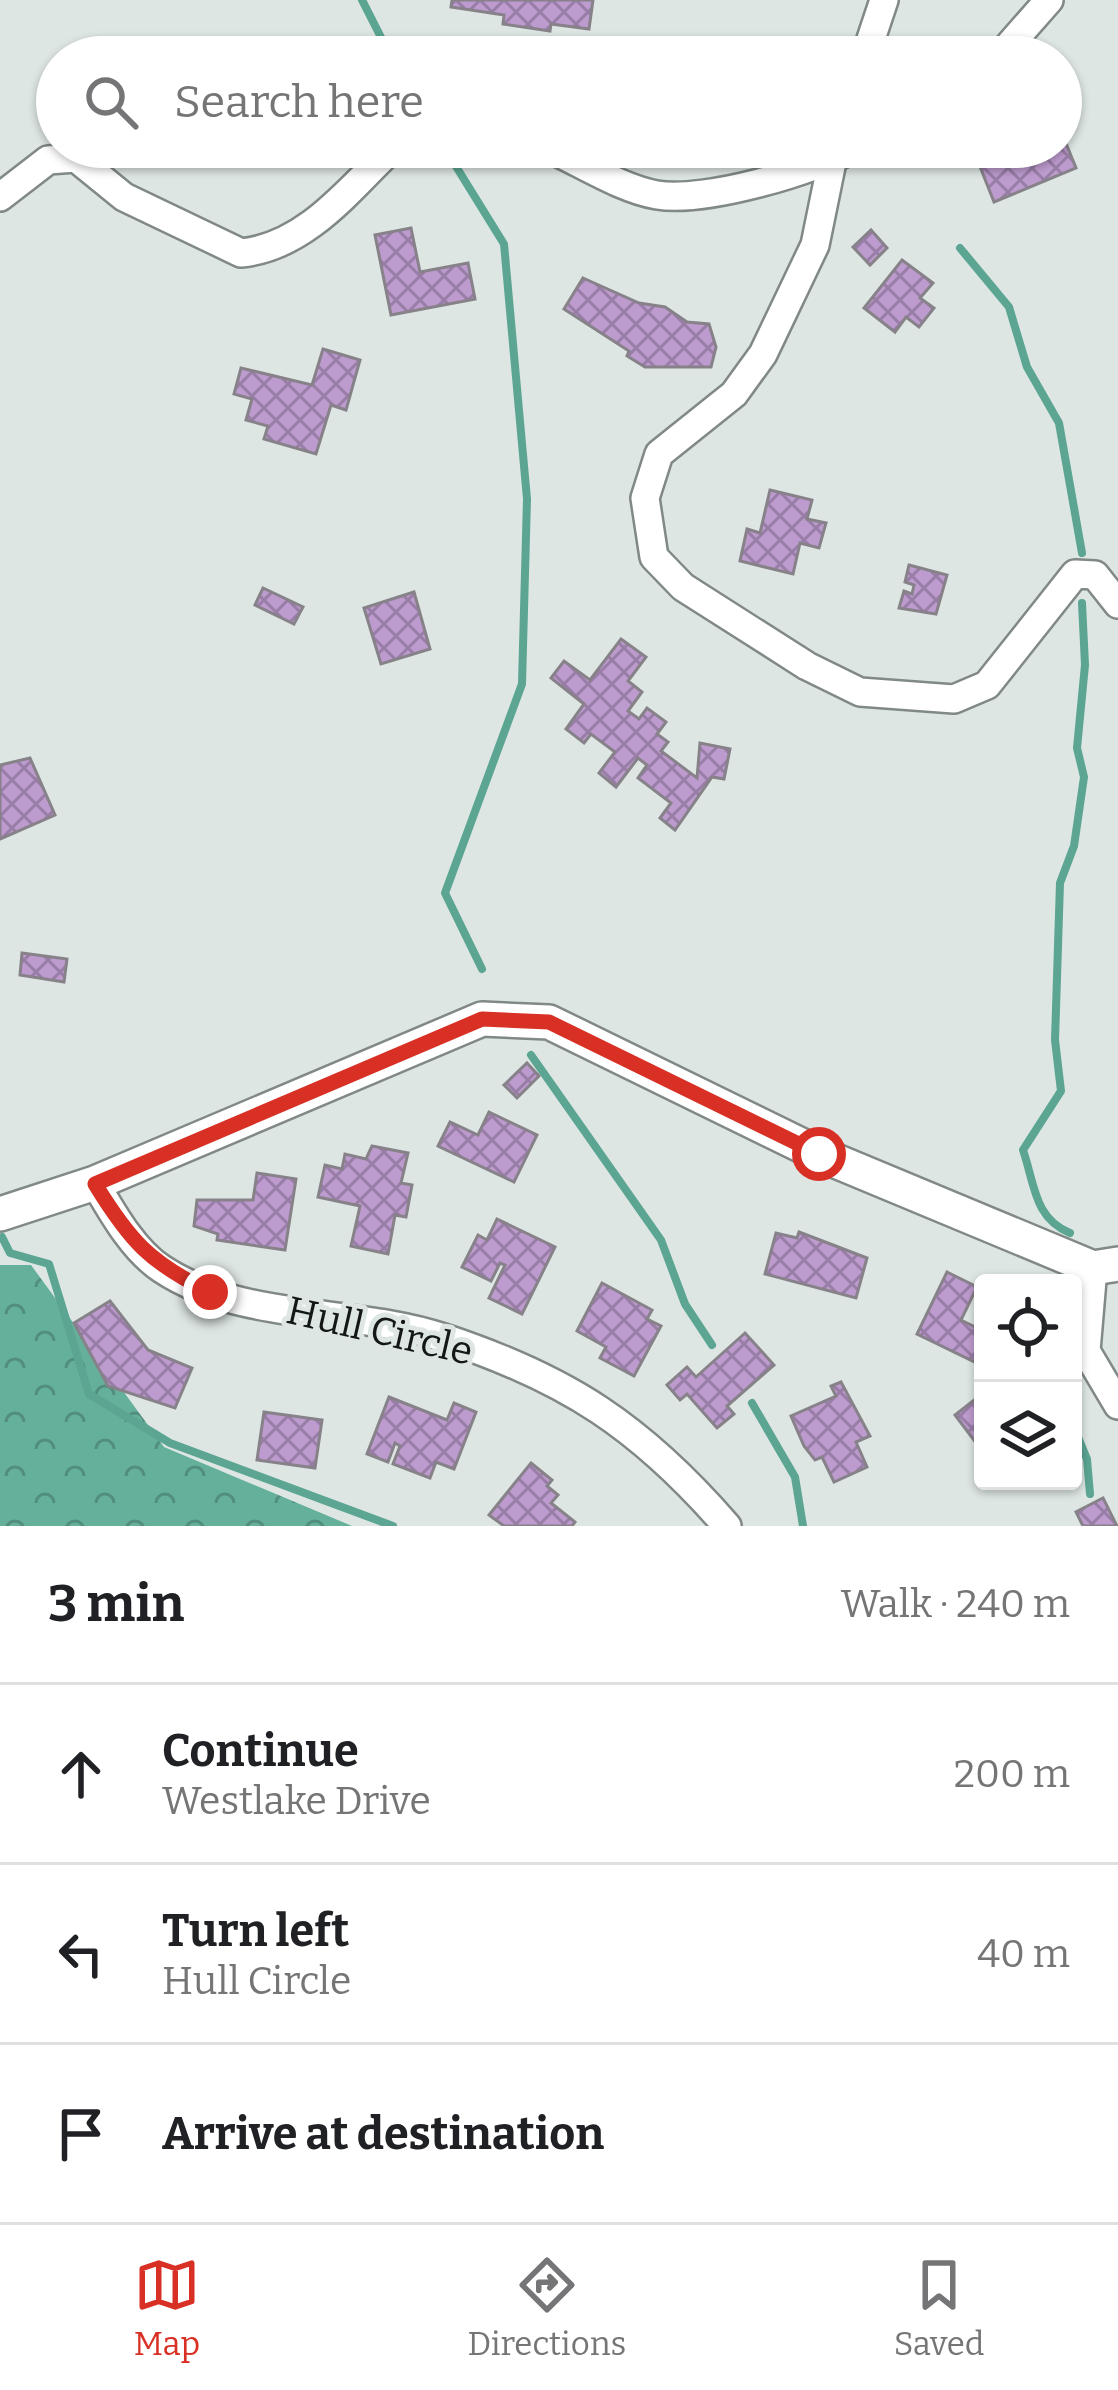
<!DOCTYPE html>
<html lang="en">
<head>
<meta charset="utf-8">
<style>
  body { margin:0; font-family:Bitter,serif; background:#f6f6f6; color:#202124 }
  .controls { position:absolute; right:36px; bottom:36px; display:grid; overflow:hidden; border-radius:12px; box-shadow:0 3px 9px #0004 }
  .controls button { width:108px; height:108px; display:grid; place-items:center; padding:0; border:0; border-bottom:3px solid #e0e0e0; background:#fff; color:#202124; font:60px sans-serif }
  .stop { position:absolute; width:36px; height:36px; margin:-27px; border:9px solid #d93025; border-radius:50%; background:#fff }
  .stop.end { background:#d93025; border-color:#fff; box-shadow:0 3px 12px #0008 }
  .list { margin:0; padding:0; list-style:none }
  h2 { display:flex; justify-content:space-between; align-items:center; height:156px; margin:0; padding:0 48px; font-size:51px }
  h2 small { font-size:39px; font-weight:400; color:#757577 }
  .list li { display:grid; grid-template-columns:78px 1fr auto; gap:36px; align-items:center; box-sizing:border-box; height:180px; padding:0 48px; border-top:3px solid #e0e0e0 }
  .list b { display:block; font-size:45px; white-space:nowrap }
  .list p { margin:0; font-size:39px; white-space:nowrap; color:#757577 }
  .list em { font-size:39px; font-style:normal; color:#757577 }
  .icon { flex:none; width:66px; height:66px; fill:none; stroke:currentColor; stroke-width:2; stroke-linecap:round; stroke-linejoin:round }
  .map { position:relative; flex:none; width:1118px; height:1526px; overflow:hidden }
  .search { position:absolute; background:#fff; box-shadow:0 3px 9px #0004; left:36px; right:36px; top:36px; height:132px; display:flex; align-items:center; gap:30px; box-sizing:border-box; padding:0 42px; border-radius:66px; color:#757577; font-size:45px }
  .sheet { height:696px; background:#fff }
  nav { display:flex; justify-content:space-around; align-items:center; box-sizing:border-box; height:168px; border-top:3px solid #e0e0e0; background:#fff; font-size:33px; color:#757577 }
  nav a { display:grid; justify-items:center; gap:6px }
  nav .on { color:#d93025 }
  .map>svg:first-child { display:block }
  .forest { fill:url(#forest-crowns) }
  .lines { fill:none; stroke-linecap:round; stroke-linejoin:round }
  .stream { stroke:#5ba592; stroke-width:8 }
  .building { fill:url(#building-cross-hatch); stroke:#878289; stroke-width:3 }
  .minor-casing { stroke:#808986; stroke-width:32 }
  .tertiary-casing { stroke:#808986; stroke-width:38 }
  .minor { stroke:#fff; stroke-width:27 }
  .tertiary { stroke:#fff; stroke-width:33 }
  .route { stroke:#d93025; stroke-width:15 }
  .labels { text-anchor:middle; stroke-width:10; stroke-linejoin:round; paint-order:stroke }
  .street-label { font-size:39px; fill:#131716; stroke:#dde6e3 }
</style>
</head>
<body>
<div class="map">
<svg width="1118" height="1526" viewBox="0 0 1118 1526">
  <defs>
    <pattern id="forest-crowns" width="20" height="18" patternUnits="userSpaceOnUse" patternTransform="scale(3)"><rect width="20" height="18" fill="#65b09b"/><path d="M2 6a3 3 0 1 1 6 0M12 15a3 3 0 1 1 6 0" fill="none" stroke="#528e7d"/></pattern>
    <pattern id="building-cross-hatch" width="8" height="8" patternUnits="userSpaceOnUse" patternTransform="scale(3)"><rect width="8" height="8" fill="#bd9bce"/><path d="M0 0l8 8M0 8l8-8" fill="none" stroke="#987da6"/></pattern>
  </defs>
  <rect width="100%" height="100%" fill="#dde6e3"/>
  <path class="forest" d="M 0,1265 L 31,1265 L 164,1447 L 352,1526 L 0,1526 Z"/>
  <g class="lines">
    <g class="stream">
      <path d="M 362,0 L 391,57"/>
      <path d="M 444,147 L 504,244 L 527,499 L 522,684 L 445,893 L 482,969"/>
      <path d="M 960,248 L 1009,307 L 1027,367 L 1059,423 L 1082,553"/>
      <path d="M 531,1055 L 661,1240 L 685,1304 L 712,1345"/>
      <path d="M 1070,1233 C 1034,1218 1035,1185 1023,1150 L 1061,1091 L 1055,1040 L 1060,883 L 1074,846 L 1084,777 L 1077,748 L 1085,665 L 1082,603"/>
      <path d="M 2,1237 L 10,1253 L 49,1264 L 89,1394 L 170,1443 L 393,1526"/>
      <path d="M 752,1403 L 795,1477 L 803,1526"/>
      <path d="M 1073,1425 L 1087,1459 L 1090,1494"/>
    </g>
  </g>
  <g class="building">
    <path d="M 452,0 L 593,0 L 589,29 L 551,24 L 550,31 L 503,24 L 504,15 L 451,7 Z"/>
    <path d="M 687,41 L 689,57 L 663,57 L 661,46 Z"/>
    <path d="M 757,48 L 758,57 L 701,57 Z"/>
    <path d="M 1061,131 L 1076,168 L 994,202 L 979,164 L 1018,147 L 1061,147 Z"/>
    <path d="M 411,228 L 420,272 L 468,263 L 475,299 L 391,315 L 375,235 Z"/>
    <path d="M 871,230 L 887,248 L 870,265 L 853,247 Z"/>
    <path d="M 902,260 L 933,283 L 920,298 L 934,308 L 919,327 L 906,317 L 895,332 L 864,308 Z"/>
    <path d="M 583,278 L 639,303 L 665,307 L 687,322 L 709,324 L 716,347 L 711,367 L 645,367 L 627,356 L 629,351 L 564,309 Z"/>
    <path d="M 323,349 L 360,360 L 346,410 L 331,405 L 316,454 L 264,439 L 268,426 L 246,420 L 252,399 L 234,394 L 241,368 L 312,385 Z"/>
    <path d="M 770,490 L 812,500 L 807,519 L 826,523 L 819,548 L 800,543 L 793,574 L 740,561 L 747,529 L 760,533 Z"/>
    <path d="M 909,565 L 947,575 L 936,614 L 899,608 L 904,591 L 912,594 L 914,585 L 905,582 Z"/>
    <path d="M 263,588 L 303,607 L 294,624 L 255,605 Z"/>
    <path d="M 414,592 L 430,649 L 381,664 L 364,608 Z"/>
    <path d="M 621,639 L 646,657 L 628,681 L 642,692 L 628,711 L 639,719 L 647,708 L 666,722 L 657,734 L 668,742 L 661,751 L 697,778 L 700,743 L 730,749 L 724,779 L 712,777 L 675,830 L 660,818 L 671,803 L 638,778 L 647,765 L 638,758 L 616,787 L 599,773 L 615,752 L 591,734 L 584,743 L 566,729 L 584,704 L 551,678 L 564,661 L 590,680 Z"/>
    <path d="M 30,758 L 55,815 L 0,839 L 0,765 Z"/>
    <path d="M 22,953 L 67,959 L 64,982 L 20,975 Z"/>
    <path d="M 527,1063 L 539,1076 L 517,1098 L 504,1085 Z"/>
    <path d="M 489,1112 L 537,1135 L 514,1182 L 438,1146 L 450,1122 L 478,1135 Z"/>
    <path d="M 372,1146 L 408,1153 L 401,1183 L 412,1185 L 406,1217 L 395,1215 L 388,1254 L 351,1246 L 360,1206 L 318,1197 L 325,1165 L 342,1169 L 345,1154 L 366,1159 Z"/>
    <path d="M 257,1173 L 296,1179 L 285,1250 L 217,1240 L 218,1234 L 194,1226 L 197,1200 L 253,1200 Z"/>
    <path d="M 497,1219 L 555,1247 L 522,1314 L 489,1298 L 505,1265 L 500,1263 L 491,1281 L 462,1267 L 478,1235 L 487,1240 Z"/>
    <path d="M 799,1232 L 867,1258 L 856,1298 L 765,1274 L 776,1233 L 797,1238 Z"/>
    <path d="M 947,1272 L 977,1287 L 961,1320 L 983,1331 L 983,1366 L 917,1334 Z"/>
    <path d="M 602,1283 L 652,1310 L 647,1319 L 661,1326 L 634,1376 L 600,1358 L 606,1347 L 577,1331 Z"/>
    <path d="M 110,1301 L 148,1350 L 192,1368 L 175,1408 L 108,1386 L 74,1323 Z"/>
    <path d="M 745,1333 L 774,1365 L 727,1406 L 734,1414 L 717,1428 L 687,1394 L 680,1400 L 667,1385 L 687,1367 L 696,1377 Z"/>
    <path d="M 841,1382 L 870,1436 L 856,1442 L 867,1467 L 834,1482 L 822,1457 L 815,1460 L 804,1446 L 791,1416 L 836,1396 L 831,1386 Z"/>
    <path d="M 983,1393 L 983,1452 L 955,1415 Z"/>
    <path d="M 389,1397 L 447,1420 L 454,1403 L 476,1412 L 454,1469 L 436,1462 L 430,1478 L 393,1464 L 400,1446 L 395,1443 L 388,1462 L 367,1454 Z"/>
    <path d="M 264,1412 L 322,1420 L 315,1468 L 257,1460 Z"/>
    <path d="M 531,1463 L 552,1480 L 547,1486 L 558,1495 L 551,1503 L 575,1522 L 572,1526 L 504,1526 L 489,1515 Z"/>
    <path d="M 1103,1498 L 1117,1526 L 1083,1526 L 1076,1512 Z"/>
  </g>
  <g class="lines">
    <defs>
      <g id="minor">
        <path d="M 865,57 L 884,0"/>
        <path d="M 999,57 L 1049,0"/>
        <path d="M 546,147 C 580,162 621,189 657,195 C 704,203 816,171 855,147"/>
        <path d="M 835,147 L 815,245 L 763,354 L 734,394 L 659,454 L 645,498 L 654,557 L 683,587 L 807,666 L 860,692 L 954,699 L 987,685 L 1075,574 L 1095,575 L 1118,604"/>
        <path d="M 0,197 L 48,160 L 76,158 L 124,197 L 241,253 C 305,247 349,190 393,147"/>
        <path d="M 95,1183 C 112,1212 133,1250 162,1269 C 242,1322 355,1308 444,1338 C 568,1379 641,1427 727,1526"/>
        <path d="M 1093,1268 L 1086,1351 L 1118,1405"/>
      </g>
      <path id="tertiary" d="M 0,1214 L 95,1183 L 482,1019 L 549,1022 L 819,1154 L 1093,1268 L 1118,1264"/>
    </defs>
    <use href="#minor" class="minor-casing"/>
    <use href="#tertiary" class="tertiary-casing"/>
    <use href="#minor" class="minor"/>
    <use href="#tertiary" class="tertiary"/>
  </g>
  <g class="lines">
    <path class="route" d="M 210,1292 C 150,1263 130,1241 95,1184 L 482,1019 L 549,1022 L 819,1154"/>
  </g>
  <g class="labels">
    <g class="street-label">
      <text transform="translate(380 1330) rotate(13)" y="14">Hull Circle</text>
    </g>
  </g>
</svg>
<div class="controls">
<button><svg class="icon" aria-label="locate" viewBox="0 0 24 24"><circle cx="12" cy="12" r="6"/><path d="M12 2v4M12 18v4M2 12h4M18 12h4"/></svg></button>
<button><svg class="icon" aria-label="layers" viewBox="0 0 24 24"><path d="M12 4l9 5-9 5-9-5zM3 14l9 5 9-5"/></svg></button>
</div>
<div class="stop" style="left:819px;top:1154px"></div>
<div class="stop end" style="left:210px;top:1292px"></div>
<div class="search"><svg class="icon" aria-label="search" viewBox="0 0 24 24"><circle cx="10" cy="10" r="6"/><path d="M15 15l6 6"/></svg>Search here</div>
</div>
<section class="sheet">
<h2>3 min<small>Walk · 240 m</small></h2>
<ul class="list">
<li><svg class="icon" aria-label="ahead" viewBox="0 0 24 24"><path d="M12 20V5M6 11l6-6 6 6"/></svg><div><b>Continue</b><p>Westlake Drive</p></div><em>200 m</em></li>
<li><svg class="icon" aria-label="left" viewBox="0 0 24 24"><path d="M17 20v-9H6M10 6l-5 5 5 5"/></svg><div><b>Turn left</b><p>Hull Circle</p></div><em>40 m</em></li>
<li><svg class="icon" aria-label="arrive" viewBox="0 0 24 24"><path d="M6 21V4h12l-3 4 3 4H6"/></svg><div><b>Arrive at destination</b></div></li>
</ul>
</section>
<nav>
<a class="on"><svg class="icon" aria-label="map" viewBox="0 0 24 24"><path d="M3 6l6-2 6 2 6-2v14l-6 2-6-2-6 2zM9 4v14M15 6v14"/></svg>Map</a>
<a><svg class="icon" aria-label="directions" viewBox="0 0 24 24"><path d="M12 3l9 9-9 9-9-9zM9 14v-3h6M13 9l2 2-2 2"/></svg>Directions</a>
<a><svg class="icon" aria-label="saved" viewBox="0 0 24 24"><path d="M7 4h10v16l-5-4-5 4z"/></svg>Saved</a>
</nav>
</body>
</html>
